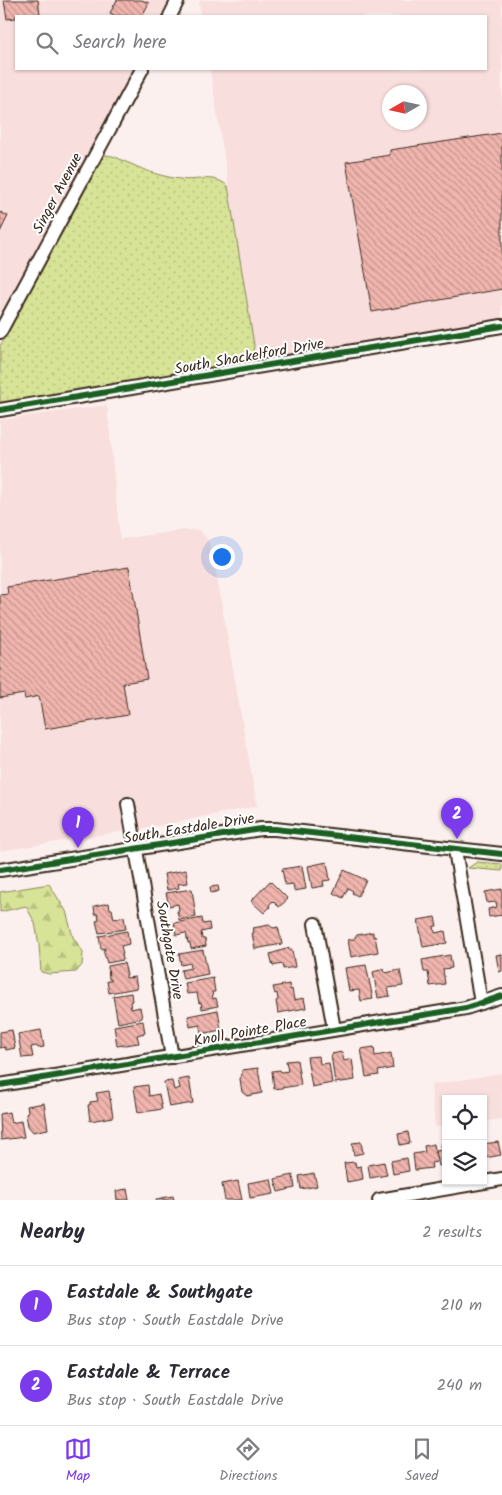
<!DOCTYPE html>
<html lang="en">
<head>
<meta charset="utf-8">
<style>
  body { margin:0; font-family:Kalam,sans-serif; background:#f7f7f7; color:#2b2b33 }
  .controls { position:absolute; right:15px; bottom:15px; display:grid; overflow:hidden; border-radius:0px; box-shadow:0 1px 4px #0004 }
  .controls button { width:45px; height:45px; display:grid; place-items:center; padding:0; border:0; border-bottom:1px solid #e1e1e2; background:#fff; color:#2b2b33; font:25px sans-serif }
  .compass { position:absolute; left:382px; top:85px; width:45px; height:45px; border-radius:50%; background:#fff; box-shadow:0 1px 4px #0004; rotate:261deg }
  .you { position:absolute; left:221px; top:556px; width:18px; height:18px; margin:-12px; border:4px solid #fff; border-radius:50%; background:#1a73e8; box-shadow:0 0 0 8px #1a73e833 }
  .badge { display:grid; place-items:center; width:32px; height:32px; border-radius:50%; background:#7c3aed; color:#fff; font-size:16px; font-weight:700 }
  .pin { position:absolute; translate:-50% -41px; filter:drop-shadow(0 1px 2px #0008) }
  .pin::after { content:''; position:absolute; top:26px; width:18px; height:15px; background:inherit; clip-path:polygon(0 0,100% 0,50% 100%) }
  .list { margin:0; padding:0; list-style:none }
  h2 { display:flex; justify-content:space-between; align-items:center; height:65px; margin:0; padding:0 20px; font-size:21px }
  h2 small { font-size:16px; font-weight:400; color:#7c7c81 }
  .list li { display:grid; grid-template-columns:32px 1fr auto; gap:15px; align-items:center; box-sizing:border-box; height:80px; padding:0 20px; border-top:1px solid #e1e1e2 }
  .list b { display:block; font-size:19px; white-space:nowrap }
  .list p { margin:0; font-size:16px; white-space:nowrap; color:#7c7c81 }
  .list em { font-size:16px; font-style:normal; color:#7c7c81 }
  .icon { flex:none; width:28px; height:28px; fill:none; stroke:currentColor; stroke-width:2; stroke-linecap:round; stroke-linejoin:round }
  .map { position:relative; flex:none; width:502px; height:1200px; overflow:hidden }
  .search { position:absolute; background:#fff; box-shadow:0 1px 4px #0004; left:15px; right:15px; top:15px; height:55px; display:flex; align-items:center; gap:12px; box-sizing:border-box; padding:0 18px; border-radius:0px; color:#7c7c81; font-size:19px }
  .sheet { height:225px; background:#fff }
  nav { display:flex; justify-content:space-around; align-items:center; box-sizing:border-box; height:70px; border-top:1px solid #e1e1e2; background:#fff; font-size:14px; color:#7c7c81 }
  nav a { display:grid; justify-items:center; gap:2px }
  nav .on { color:#7c3aed }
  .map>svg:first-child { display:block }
  .built { fill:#f8dedc; fill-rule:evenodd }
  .grass { fill:url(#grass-dots); stroke:#89865a }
  .forest { fill:url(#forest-firs); stroke:#89865a }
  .building { fill:url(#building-back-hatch); stroke:#3b2a1e }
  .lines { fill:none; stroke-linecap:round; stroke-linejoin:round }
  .minor-casing { stroke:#3b2a1e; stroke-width:16 }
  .minor { stroke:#fff; stroke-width:12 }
  .cycleway-casing { stroke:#fff; stroke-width:9 }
  .cycleway { stroke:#1b5e20; stroke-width:6 }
  .labels { text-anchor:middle; stroke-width:4; stroke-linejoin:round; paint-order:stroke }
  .street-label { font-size:15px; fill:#3b2a1e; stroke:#fff }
</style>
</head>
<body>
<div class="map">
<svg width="502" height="1200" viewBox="0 0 502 1200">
  <defs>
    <pattern id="grass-dots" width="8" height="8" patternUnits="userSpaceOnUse" patternTransform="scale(1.25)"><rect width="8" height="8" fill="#d7e396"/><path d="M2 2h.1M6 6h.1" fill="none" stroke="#b9c381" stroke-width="1.8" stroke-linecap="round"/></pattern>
    <pattern id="forest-firs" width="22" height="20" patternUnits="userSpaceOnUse" patternTransform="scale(1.25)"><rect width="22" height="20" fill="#d7e396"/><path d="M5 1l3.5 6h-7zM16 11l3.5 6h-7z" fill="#b9c381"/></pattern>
    <pattern id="building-back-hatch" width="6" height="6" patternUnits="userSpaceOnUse" patternTransform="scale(1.25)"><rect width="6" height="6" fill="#f0b5ae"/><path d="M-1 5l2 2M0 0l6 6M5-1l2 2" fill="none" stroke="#c4938d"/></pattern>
  </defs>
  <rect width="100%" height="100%" fill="#fcf0ef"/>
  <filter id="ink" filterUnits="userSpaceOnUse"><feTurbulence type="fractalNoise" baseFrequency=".02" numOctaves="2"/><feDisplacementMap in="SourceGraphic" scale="10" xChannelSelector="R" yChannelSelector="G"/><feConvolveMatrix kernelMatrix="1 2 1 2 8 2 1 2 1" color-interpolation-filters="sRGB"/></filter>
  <g filter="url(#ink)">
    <g class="built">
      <path d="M 0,0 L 170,0 L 162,16 L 16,16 L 16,69 L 134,69 L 0,318 Z"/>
      <path d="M 201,0 L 502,0 L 502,320 L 257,363 L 210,69 L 486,69 L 486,16 L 201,16 L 199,3 ZM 390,92 L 420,92 L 420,122 L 390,122 Z"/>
      <path d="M 107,405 L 120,539 L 184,530 L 199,530 L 208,540 L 215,566 L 257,806 L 157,826 L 0,851 L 0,420 Z"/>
      <path d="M 502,1073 L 502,1119 L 483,1122 L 483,1099 L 446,1099 L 446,1126 L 435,1127 L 431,1085 Z"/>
    </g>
    <g class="grass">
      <path d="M 105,155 C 115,155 122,161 131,164 C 146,171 163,177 180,179 C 198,182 213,173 228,186 L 254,345 L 253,355 L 244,363 L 0,403 L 0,346 L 80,200 L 99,161 Z"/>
      <path d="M 477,862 L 502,864 L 502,871 L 468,868 Z"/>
    </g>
    <path class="forest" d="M 49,884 L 66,911 L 73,937 L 83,952 L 82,965 L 76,972 L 49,974 L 41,972 L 39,945 L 35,923 L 26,906 L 0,912 L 0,892 Z"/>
    <g class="building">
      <path d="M 4,0 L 38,0 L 40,14 L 16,16 L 16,18 L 7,19 Z"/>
      <path d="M 117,0 L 142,0 L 149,3 L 142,16 L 116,16 L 110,13 Z"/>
      <path d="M 502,133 L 502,289 L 372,312 L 346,162 L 390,155 L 390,150 Z"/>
      <path d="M 0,212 L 8,216 L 0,232 Z"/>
      <path d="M 129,567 L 147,679 L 123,683 L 128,715 L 45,729 L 39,696 L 25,699 L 24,694 L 0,698 L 0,595 L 8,594 L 7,587 Z"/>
      <path d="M 327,862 L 330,880 L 323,881 L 324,886 L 312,888 L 308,866 Z"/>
      <path d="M 302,866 L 306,889 L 294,891 L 293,884 L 285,885 L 282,869 Z"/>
      <path d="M 186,870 L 188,883 L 178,884 L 179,888 L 167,890 L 164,874 Z"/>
      <path d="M 344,870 L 366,880 L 358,896 L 352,893 L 353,891 L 348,888 L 343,898 L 333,893 Z"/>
      <path d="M 270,881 L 288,899 L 279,907 L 273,901 L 269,905 L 270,907 L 264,913 L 251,901 Z"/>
      <path d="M 218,886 L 219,891 L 211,893 L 210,887 Z"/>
      <path d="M 192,889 L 196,917 L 179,920 L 177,911 L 179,911 L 178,904 L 169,906 L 166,893 Z"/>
      <path d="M 502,889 L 502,915 L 489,917 L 488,909 L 497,907 L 496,902 L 487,903 L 485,892 Z"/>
      <path d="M 109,903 L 110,909 L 112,909 L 114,919 L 124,917 L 126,929 L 99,933 L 96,921 L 99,920 L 98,914 L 95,914 L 94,906 Z"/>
      <path d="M 435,917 L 437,926 L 434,926 L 435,933 L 445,931 L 447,943 L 423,947 L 418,920 Z"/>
      <path d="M 202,918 L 203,924 L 209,923 L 210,930 L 201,932 L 202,939 L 205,939 L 206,946 L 191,949 L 190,943 L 188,943 L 186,933 L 176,935 L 174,923 Z"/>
      <path d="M 269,925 L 273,928 L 278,927 L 282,944 L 255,949 L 252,933 L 254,933 L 253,928 Z"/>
      <path d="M 127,931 L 129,944 L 121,946 L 123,954 L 122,954 L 123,960 L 107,963 L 103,950 L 105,950 L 105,948 L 101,949 L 99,936 Z"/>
      <path d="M 373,932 L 373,937 L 375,936 L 378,952 L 351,957 L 348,940 L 354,939 L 357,935 Z"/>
      <path d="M 289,948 L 289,950 L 292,950 L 295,967 L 283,969 L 282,964 L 273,966 L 270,954 Z"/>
      <path d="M 203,950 L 208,974 L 183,979 L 181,970 L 191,968 L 190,963 L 181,965 L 179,954 Z"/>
      <path d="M 502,954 L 502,971 L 499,972 L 496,955 Z"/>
      <path d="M 450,955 L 452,968 L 443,969 L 445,984 L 430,986 L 428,972 L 424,972 L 422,960 Z"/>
      <path d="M 124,963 L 127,975 L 126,975 L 126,978 L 135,977 L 137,988 L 109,993 L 107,981 L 111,981 L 111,979 L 109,979 L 108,966 Z"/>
      <path d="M 366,965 L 373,999 L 361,1001 L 359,990 L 349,991 L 345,968 Z"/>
      <path d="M 384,969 L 385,973 L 400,970 L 403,986 L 388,988 L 390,996 L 378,998 L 373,972 Z"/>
      <path d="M 213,978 L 215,992 L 212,992 L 213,999 L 216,998 L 218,1006 L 202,1009 L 201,1002 L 199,1003 L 197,993 L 187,994 L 185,983 Z"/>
      <path d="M 289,984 L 290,990 L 292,989 L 294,1000 L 304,998 L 306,1008 L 278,1013 L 276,1001 L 278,1000 L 277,993 L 275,994 L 273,987 Z"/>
      <path d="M 131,993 L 132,1001 L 130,1002 L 131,1009 L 140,1007 L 142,1018 L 118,1023 L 113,996 Z"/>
      <path d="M 218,1010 L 221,1030 L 201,1034 L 200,1025 L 190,1027 L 188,1016 Z"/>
      <path d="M 143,1021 L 145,1033 L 137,1035 L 139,1043 L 117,1046 L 114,1026 Z"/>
      <path d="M 12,1030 L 15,1048 L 6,1050 L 5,1047 L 0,1048 L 0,1032 Z"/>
      <path d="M 41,1030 L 44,1047 L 38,1048 L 37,1046 L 31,1047 L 33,1057 L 22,1058 L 18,1034 Z"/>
      <path d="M 374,1047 L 375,1056 L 391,1053 L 393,1068 L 378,1071 L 379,1075 L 366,1077 L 361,1049 Z"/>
      <path d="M 342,1052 L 344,1061 L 352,1059 L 355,1080 L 335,1083 L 331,1054 Z"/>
      <path d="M 319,1056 L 320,1064 L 329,1063 L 332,1083 L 312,1087 L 307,1057 Z"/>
      <path d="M 297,1060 L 301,1085 L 274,1089 L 272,1071 L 280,1070 L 281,1072 L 288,1071 L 286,1061 Z"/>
      <path d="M 258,1068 L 262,1093 L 247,1096 L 242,1092 L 240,1079 L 242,1074 L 242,1070 Z"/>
      <path d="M 189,1078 L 193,1103 L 169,1107 L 164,1082 L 172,1081 L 174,1090 L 180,1088 L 178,1080 Z"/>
      <path d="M 148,1085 L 149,1096 L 159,1094 L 162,1109 L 138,1113 L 134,1087 Z"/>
      <path d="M 109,1091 L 113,1117 L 90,1121 L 88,1105 L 90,1105 L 90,1102 L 98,1101 L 96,1093 Z"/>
      <path d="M 44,1103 L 48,1129 L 33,1132 L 28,1126 L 26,1114 L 28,1111 L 27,1106 Z"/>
      <path d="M 9,1112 L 11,1123 L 21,1121 L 24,1137 L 1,1140 L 0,1114 Z"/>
      <path d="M 408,1132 L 410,1143 L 400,1145 L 398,1134 Z"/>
      <path d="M 361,1142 L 363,1153 L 354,1155 L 352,1143 Z"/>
      <path d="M 498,1142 L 501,1155 L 485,1158 L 483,1144 Z"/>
      <path d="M 434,1144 L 437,1162 L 431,1163 L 432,1168 L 415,1170 L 413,1154 L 425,1152 L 424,1146 Z"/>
      <path d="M 446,1144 L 446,1165 L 439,1166 L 436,1151 L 441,1150 L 440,1145 Z"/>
      <path d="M 407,1158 L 409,1171 L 393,1174 L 391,1161 Z"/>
      <path d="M 355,1162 L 356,1167 L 361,1166 L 363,1179 L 347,1182 L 344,1163 Z"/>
      <path d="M 384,1162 L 387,1175 L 370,1178 L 368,1165 Z"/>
      <path d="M 314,1173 L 317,1186 L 301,1189 L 299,1176 Z"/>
      <path d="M 293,1175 L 295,1188 L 278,1192 L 275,1179 Z"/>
      <path d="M 271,1179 L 274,1194 L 250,1198 L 248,1183 Z"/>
      <path d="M 238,1181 L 242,1200 L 225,1200 L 222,1184 Z"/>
      <path d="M 127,1189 L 129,1200 L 117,1200 L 116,1191 Z"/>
      <path d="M 173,1196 L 174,1200 L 156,1200 L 156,1199 Z"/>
    </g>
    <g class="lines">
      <defs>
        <g id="minor">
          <path d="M 170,16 L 178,0"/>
          <path d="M 0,332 L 142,69"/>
          <path d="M 0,410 L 502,326"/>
          <path d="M 128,804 L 172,1057"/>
          <path d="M 455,850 L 481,1003"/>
          <path d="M 0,870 L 261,829 L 275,829 L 502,854"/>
          <path d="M 315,924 L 334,1029"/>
          <path d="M 0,1085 L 466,1008 L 502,996"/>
          <path d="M 379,1200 L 502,1179"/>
        </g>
      </defs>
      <use href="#minor" class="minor-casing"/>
      <use href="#minor" class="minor"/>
      <defs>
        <g id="cycleway">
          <path d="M 0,410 L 502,326"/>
          <path d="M 0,870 L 261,829 L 275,829 L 502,854"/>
          <path d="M 0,1085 L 466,1008 L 502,996"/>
        </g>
      </defs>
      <use href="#cycleway" class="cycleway-casing"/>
      <use href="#cycleway" class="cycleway"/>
    </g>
  </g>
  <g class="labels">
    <g class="street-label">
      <text transform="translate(57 193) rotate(-62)" y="5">Singer Avenue</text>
      <text transform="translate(249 356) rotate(-10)" y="5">South Shackelford Drive</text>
      <text transform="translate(189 828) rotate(-9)" y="5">South Eastdale Drive</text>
      <text transform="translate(170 950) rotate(80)" y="5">Southgate Drive</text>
      <text transform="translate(250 1031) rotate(-10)" y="5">Knoll Pointe Place</text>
    </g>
  </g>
</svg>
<div class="controls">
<button><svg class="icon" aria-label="locate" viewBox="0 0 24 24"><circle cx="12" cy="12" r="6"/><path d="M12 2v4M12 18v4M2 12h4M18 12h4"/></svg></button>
<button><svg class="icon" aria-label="layers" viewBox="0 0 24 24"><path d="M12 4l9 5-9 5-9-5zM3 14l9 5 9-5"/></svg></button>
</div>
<svg class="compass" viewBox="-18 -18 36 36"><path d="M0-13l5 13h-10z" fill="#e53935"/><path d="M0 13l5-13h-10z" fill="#7c7c81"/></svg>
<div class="you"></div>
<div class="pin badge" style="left:78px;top:848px">1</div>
<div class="pin badge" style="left:457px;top:839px">2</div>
<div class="search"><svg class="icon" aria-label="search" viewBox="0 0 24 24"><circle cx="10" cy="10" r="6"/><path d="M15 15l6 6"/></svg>Search here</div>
</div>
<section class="sheet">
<h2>Nearby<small>2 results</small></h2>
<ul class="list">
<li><span class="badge">1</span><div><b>Eastdale &amp; Southgate</b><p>Bus stop · South Eastdale Drive</p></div><em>210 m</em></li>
<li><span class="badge">2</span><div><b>Eastdale &amp; Terrace</b><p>Bus stop · South Eastdale Drive</p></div><em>240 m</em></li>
</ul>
</section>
<nav>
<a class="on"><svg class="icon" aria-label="map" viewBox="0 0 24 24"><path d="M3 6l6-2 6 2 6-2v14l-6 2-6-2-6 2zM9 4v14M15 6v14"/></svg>Map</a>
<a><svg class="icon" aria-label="directions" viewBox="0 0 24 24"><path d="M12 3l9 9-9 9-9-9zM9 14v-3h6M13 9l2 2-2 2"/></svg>Directions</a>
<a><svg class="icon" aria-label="saved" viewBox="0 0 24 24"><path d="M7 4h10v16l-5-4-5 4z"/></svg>Saved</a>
</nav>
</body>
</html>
